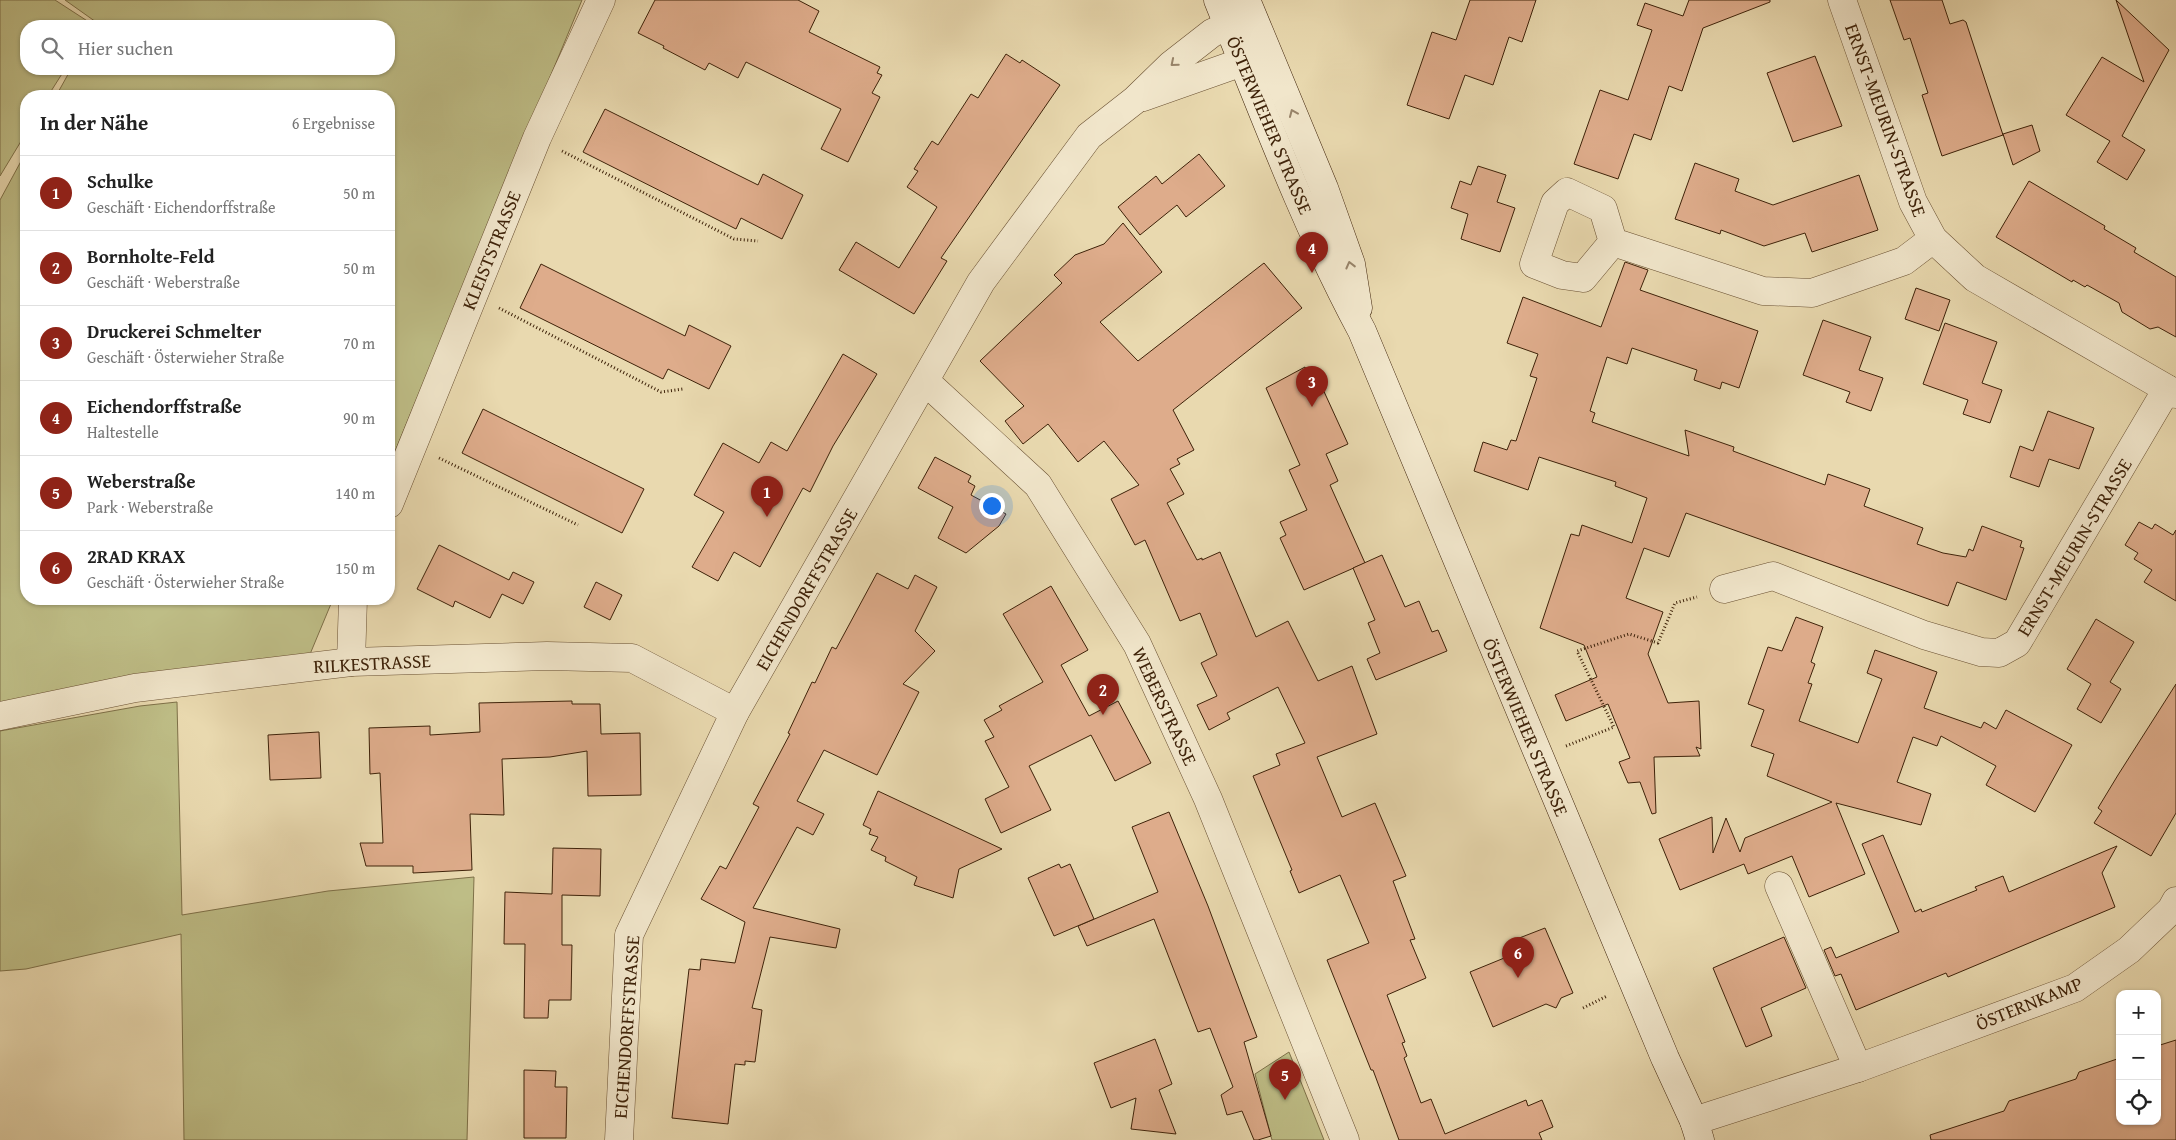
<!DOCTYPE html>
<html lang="de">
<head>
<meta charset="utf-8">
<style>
  body { margin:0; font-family:"Gentium Book Plus",serif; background:#f6f6f6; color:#222 }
  .controls { position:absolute; right:15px; bottom:15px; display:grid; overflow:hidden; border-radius:10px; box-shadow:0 1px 4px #0004 }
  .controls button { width:45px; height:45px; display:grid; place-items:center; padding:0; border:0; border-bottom:1px solid #e0e0e0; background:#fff; color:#222; font:25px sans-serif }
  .you { position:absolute; left:991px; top:505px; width:18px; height:18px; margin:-12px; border:4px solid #fff; border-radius:50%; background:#1a73e8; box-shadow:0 0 0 8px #1a73e833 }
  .badge { display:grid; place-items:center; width:32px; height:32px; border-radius:50%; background:#8f2418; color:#fff; font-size:16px; font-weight:700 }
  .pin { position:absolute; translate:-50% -41px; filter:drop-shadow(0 1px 2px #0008) }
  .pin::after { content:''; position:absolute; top:26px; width:18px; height:15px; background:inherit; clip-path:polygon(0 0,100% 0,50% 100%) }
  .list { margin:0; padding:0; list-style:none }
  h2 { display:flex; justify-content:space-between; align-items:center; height:65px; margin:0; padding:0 20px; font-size:21px }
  h2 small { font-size:16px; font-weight:400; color:#767676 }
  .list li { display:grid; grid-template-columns:32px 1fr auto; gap:15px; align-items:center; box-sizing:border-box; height:75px; padding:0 20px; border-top:1px solid #e0e0e0 }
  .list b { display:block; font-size:19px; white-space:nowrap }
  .list p { margin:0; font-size:16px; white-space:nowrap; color:#767676 }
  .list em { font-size:16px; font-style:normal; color:#767676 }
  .icon { flex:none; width:28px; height:28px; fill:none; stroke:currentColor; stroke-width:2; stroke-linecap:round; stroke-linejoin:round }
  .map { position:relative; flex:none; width:2176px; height:1140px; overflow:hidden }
  .search { position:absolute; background:#fff; box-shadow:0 1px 4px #0004; left:20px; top:20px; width:375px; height:55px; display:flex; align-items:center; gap:12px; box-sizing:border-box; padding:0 18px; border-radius:20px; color:#767676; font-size:19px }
  .panel { position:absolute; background:#fff; box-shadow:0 1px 4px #0004; left:20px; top:90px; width:375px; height:515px; border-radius:20px }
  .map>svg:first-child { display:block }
  .green { fill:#bebd86; stroke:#7e7048 }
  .building { fill:#deac8b; stroke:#3e2209 }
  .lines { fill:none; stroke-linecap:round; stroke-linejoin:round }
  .street-casing { stroke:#695032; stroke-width:29 }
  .secondary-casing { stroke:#3e2209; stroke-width:29 }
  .path { stroke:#3e2209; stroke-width:3; stroke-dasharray:1 2.5; stroke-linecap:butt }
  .street { stroke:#f1e6cb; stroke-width:28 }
  .secondary { stroke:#f1e6cb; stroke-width:28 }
  .oneway { stroke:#98846a }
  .labels { text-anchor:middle; stroke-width:4.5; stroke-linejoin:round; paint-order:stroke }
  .street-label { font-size:19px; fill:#3e2209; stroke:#f1e6cb }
</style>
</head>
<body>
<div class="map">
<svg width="2176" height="1140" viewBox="0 0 2176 1140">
  <rect width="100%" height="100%" fill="#e9d9af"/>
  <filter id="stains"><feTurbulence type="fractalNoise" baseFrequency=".004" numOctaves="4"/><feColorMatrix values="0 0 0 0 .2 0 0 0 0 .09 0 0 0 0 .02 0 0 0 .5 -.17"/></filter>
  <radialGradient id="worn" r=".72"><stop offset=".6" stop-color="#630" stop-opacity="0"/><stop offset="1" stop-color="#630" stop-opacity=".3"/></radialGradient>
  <g class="green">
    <path d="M 0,0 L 55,0 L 92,24 L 26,26 L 26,69 L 65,69 L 48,96 L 26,96 L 26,133 L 0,176 Z"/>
    <path d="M 65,0 L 582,0 L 389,466 L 389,96 L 56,96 L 71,69 L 389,69 L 389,26 L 94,26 L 96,22 Z"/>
    <path d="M 26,152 L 26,599 L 333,599 L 308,659 L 0,703 L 0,200 Z"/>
    <path d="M 177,702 L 182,915 L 328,891 L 474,877 L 467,1140 L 184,1140 L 181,934 L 26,969 L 0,971 L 0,731 L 140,706 Z"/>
    <path d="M 1289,1052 L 1324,1140 L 1272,1140 L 1255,1074 Z"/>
  </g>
  <g class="building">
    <path d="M 655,0 L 798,0 L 819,11 L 809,32 L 880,67 L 877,73 L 882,75 L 872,93 L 880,97 L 848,162 L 821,149 L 841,109 L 746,62 L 738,78 L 709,63 L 705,70 L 663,48 L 664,46 L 638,33 Z"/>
    <path d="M 1470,0 L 1536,0 L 1522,42 L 1509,37 L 1493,85 L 1465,75 L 1449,119 L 1407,105 L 1432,32 L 1456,40 Z"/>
    <path d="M 1689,0 L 1770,0 L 1770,2 L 1703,28 L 1682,91 L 1669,86 L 1651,140 L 1634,134 L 1618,179 L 1574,164 L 1600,90 L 1628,100 L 1652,30 L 1637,25 L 1645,3 L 1683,16 Z"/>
    <path d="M 1890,0 L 1942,0 L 1950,24 L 1963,20 L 1966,22 L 2003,135 L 1942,156 L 1922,95 L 1928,93 L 1910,38 L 1904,40 Z"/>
    <path d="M 2116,0 L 2169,50 L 2122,136 L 2145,150 L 2127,180 L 2097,162 L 2110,141 L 2066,115 L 2102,57 L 2144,82 Z"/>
    <path d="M 1006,54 L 1020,63 L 1022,60 L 1060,85 L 941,258 L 947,261 L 914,314 L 839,270 L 856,242 L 899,268 L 937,207 L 907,187 L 918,171 L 914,169 L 932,141 L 938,145 L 971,94 L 978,98 Z"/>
    <path d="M 1815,56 L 1842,126 L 1793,142 L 1767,73 Z"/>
    <path d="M 605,109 L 758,185 L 763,174 L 803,195 L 782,239 L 741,218 L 736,229 L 583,152 Z"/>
    <path d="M 2032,125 L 2040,151 L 2013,165 L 2003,134 Z"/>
    <path d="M 1199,154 L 1225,186 L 1186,217 L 1177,205 L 1140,235 L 1118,207 L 1156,176 L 1162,184 Z"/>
    <path d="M 1695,163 L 1739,179 L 1735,191 L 1773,205 L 1859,175 L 1878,230 L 1812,252 L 1805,233 L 1764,246 L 1721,230 L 1720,234 L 1675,219 Z"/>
    <path d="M 1478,166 L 1506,175 L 1497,202 L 1515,208 L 1500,252 L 1461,239 L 1468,214 L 1451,208 L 1460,181 L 1471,185 Z"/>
    <path d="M 2029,181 L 2105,226 L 2104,229 L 2136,248 L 2134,252 L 2176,277 L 2176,337 L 2158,327 L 2150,329 L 2122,312 L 2119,303 L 2087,285 L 2085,287 L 2073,280 L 2072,282 L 1996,237 Z"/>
    <path d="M 1123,223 L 1162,272 L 1100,322 L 1138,361 L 1264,263 L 1302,308 L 1173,410 L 1194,450 L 1177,459 L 1180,464 L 1170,469 L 1184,494 L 1167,503 L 1197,560 L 1202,558 L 1202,560 L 1220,552 L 1256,637 L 1288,621 L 1318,681 L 1352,666 L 1377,734 L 1317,757 L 1342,817 L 1375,803 L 1406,876 L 1393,881 L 1415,939 L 1410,940 L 1426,978 L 1387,995 L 1405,1042 L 1402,1043 L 1407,1056 L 1404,1058 L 1421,1103 L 1431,1099 L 1445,1134 L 1526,1100 L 1528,1106 L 1542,1100 L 1553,1127 L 1539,1133 L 1542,1140 L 1399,1140 L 1373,1070 L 1371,1070 L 1327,960 L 1369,943 L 1340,875 L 1299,893 L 1290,871 L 1292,870 L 1253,776 L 1280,765 L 1276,754 L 1305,743 L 1278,687 L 1227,713 L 1230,719 L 1209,730 L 1197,705 L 1217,696 L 1201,663 L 1217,655 L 1200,613 L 1180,621 L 1145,540 L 1135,545 L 1111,499 L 1139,485 L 1104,441 L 1078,462 L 1048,424 L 1023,444 L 1005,421 L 1024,406 L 980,361 L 1062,283 L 1054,275 L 1075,255 L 1104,244 Z"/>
    <path d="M 1625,262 L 1648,270 L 1640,290 L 1758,331 L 1739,388 L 1722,382 L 1720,389 L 1694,380 L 1697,370 L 1632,348 L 1627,364 L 1607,357 L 1590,411 L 1595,413 L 1592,422 L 1689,456 L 1685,430 L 1734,447 L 1733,451 L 1825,485 L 1828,474 L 1870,489 L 1864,506 L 1923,528 L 1917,544 L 1943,553 L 1966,557 L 1969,549 L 1973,551 L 1982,526 L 2022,541 L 2020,547 L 2024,548 L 2006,600 L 1957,582 L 1948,606 L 1686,513 L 1669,557 L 1644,548 L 1626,598 L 1663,612 L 1648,654 L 1668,703 L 1699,701 L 1701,749 L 1696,747 L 1700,756 L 1654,757 L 1656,813 L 1652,814 L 1640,782 L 1628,783 L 1619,762 L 1630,758 L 1608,704 L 1566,721 L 1555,695 L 1597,677 L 1584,645 L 1540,628 L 1571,534 L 1579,536 L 1582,525 L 1632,543 L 1647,498 L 1615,486 L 1616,482 L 1539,457 L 1528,490 L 1474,471 L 1483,442 L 1507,450 L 1511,440 L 1516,441 L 1537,378 L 1530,376 L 1538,354 L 1507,343 L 1523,297 L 1601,327 Z"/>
    <path d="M 541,264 L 685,336 L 689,325 L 731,346 L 709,389 L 668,369 L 663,379 L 520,308 Z"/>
    <path d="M 1916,288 L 1950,300 L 1939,331 L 1905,319 Z"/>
    <path d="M 1823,320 L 1871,337 L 1859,370 L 1883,378 L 1871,411 L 1846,402 L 1850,392 L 1803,375 Z"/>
    <path d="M 1945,323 L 1997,342 L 1982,383 L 2002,390 L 1990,423 L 1963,414 L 1968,400 L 1923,384 Z"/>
    <path d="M 843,354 L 877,374 L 833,446 L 810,492 L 803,488 L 760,567 L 734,552 L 718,581 L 692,567 L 724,512 L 694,495 L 723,443 L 759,463 L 771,442 L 787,451 Z"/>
    <path d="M 1305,367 L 1314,388 L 1321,385 L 1348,444 L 1326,454 L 1338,481 L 1330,485 L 1365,563 L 1304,590 L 1280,538 L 1286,535 L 1280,522 L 1307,510 L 1289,470 L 1300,465 L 1266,388 Z"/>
    <path d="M 483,409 L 644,489 L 622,533 L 462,453 Z"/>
    <path d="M 2048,411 L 2094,428 L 2079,469 L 2049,459 L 2039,487 L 2010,477 L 2020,446 L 2033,451 Z"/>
    <path d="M 935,457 L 971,476 L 968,482 L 975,486 L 971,495 L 1006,514 L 999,526 L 966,553 L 938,538 L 953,507 L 918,488 Z"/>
    <path d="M 2139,522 L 2152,529 L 2155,524 L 2173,535 L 2176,530 L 2176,601 L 2144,582 L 2152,570 L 2134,559 L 2138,553 L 2125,545 Z"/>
    <path d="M 439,545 L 509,580 L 513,572 L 534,582 L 523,604 L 502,594 L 490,618 L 455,601 L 453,607 L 417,589 Z"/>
    <path d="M 1382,555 L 1405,607 L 1419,601 L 1432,632 L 1438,630 L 1447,651 L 1376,680 L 1367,659 L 1380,653 L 1368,623 L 1375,620 L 1353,568 Z"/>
    <path d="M 877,573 L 908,589 L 915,575 L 937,587 L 915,631 L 935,651 L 903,684 L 919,692 L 877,775 L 824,750 L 797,801 L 824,814 L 813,835 L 797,827 L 753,908 L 840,929 L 836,948 L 770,937 L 752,1008 L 762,1010 L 755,1062 L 745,1061 L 745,1065 L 735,1064 L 728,1124 L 672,1118 L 689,969 L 700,970 L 701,959 L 735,963 L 745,922 L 701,899 L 720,866 L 726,869 L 759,807 L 753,804 L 790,734 L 788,733 L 812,682 L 815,683 L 832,647 L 836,649 Z"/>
    <path d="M 596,582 L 622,595 L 610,620 L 584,607 Z"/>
    <path d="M 1051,586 L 1088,650 L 1061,665 L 1089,716 L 1118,701 L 1151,763 L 1115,781 L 1091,735 L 1029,766 L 1051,810 L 1001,833 L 985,799 L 1009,787 L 985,741 L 994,737 L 984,720 L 1002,710 L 999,706 L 1043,682 L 1003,614 Z"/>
    <path d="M 1796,617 L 1823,627 L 1811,662 L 1815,664 L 1808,683 L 1812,684 L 1799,721 L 1858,743 L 1882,679 L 1867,673 L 1875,650 L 1937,672 L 1924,708 L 1981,728 L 1984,722 L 1996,729 L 2006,710 L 2072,745 L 2035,812 L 1986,785 L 1996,766 L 1941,736 L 1937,746 L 1913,737 L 1897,782 L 1931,794 L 1921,825 L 1836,803 L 1865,874 L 1809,897 L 1792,856 L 1748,874 L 1744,864 L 1680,890 L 1659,839 L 1712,817 L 1713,853 L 1726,818 L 1740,852 L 1745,838 L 1832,802 L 1767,776 L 1774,754 L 1751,746 L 1764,710 L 1748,704 L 1768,647 L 1782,651 Z"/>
    <path d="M 2096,619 L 2134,642 L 2110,682 L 2121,689 L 2101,723 L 2077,709 L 2091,684 L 2067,669 Z"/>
    <path d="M 2176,684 L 2176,813 L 2151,856 L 2094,823 L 2102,811 L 2098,808 L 2118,775 Z"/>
    <path d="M 572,701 L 572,704 L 600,704 L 601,734 L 640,733 L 641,795 L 588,796 L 587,751 L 550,757 L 502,759 L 504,815 L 470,814 L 472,870 L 413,873 L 413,866 L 366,866 L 360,843 L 383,843 L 380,773 L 370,774 L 369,728 L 430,726 L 430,735 L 480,732 L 479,703 Z"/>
    <path d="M 319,732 L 321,778 L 270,780 L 268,735 Z"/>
    <path d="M 878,791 L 1002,849 L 959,869 L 953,898 L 914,885 L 917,877 L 885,861 L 886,857 L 871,850 L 878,837 L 869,834 L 871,829 L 863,825 Z"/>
    <path d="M 1169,812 L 1208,906 L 1257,1037 L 1244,1042 L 1271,1136 L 1258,1140 L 1254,1140 L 1242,1111 L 1227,1115 L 1221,1095 L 1233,1087 L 1210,1028 L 1198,1032 L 1154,919 L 1087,946 L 1078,926 L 1158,892 L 1132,827 Z"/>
    <path d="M 1883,835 L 1915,912 L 1921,909 L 1922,912 L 1977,890 L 1975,887 L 2003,876 L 2009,892 L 2117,846 L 2102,873 L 2115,907 L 1948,977 L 1946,973 L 1856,1010 L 1841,974 L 1835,976 L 1824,950 L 1831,947 L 1836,958 L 1899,932 L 1862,844 Z"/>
    <path d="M 553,848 L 601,849 L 600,896 L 562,895 L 562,945 L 572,945 L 571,1000 L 549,1000 L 548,1018 L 524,1018 L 525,944 L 504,944 L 505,892 L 552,894 Z"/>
    <path d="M 1059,864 L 1061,868 L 1070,864 L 1094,919 L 1054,936 L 1028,878 Z"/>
    <path d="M 1545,928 L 1573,993 L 1561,998 L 1556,1008 L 1546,1004 L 1493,1027 L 1470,972 L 1514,954 L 1509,942 Z"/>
    <path d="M 1784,937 L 1806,988 L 1761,1008 L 1772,1036 L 1746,1047 L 1713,968 Z"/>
    <path d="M 1155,1039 L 1172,1084 L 1159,1090 L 1176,1134 L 1131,1129 L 1136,1098 L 1111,1108 L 1094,1063 Z"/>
    <path d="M 2176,1040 L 2176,1140 L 1931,1140 L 1930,1135 L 2004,1111 L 2009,1101 L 2076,1079 L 2079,1072 L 2120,1058 L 2120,1121 L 2157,1121 L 2157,1046 Z"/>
    <path d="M 524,1070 L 556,1071 L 555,1087 L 567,1087 L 566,1138 L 524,1138 Z"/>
  </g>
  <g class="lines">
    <defs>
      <g id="street">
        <path d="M 1842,0 L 1913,202 L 1933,239 L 1975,278 L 2176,394"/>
        <path d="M 1143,97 L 1265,54"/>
        <path d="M 1613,242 L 1583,278 L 1562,275 L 1534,264 L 1555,203 L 1567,192 L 1603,209 L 1613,242 L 1763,291 L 1812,293 L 1904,261 L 1933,239"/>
        <path d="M 925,381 L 1038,485 L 1137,644 L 1208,799 L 1345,1140"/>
        <path d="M 389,504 L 537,138 L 601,0"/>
        <path d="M 1724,589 L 1773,576 L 1924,635 L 1981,652 L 1999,653 L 2017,643 L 2167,389"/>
        <path d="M 351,662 L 353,599"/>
        <path d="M 0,716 L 135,688 L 351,662 L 547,656 L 632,658 L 735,712"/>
        <path d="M 1779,886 L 1858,1068"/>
        <path d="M 1694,1121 L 1858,1068 L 2075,988 L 2129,950 L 2171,910 L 2176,901"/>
        <path d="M 619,1140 L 629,935 L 735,712 L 981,282 L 1089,136 L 1135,100 L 1171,65 L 1212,33 L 1249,16"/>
      </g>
      <g id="secondary">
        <path d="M 1218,0 C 1263,111 1305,225 1362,331 L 1665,1058 L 1694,1121 L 1700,1140"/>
        <path d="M 1246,0 L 1324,188 L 1351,264 L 1358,308"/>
      </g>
    </defs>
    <use href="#street" class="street-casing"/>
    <use href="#secondary" class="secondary-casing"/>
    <g class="path">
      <path d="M 562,151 L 734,239 L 758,241"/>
      <path d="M 499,308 L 661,392 L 683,389"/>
      <path d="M 439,458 L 578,525"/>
      <path d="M 1566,746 L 1614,727 L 1577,651 L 1629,634 L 1658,643 L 1675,603 L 1697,597"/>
      <path d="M 1583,1008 L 1607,996"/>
    </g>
    <use href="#street" class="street"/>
    <use href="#secondary" class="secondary"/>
  </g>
  <defs><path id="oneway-chevron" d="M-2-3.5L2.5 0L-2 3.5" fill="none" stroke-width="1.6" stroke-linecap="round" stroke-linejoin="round" transform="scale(1.25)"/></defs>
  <g class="oneway">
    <use href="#oneway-chevron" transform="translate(1174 63) rotate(140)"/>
    <use href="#oneway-chevron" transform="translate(1293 113) rotate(-113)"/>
    <use href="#oneway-chevron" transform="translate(1350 265) rotate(-104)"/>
  </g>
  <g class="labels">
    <g class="street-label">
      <text transform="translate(1886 120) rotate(70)" y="7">ERNST-MEURIN-STRASSE</text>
      <text transform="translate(1270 125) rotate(67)" y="7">ÖSTERWIEHER STRASSE</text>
      <text transform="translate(491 250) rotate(-68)" y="7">KLEISTSTRASSE</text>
      <text transform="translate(2074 547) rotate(-59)" y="7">ERNST-MEURIN-STRASSE</text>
      <text transform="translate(806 589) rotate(-60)" y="7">EICHENDORFFSTRASSE</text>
      <text transform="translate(372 663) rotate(-3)" y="7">RILKESTRASSE</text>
      <text transform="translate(1165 706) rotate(65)" y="7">WEBERSTRASSE</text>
      <text transform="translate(1526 727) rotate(67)" y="7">ÖSTERWIEHER STRASSE</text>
      <text transform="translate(2029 1003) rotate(-22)" y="7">ÖSTERNKAMP</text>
      <text transform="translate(626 1027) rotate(-86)" y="7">EICHENDORFFSTRASSE</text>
    </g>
  </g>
  <rect width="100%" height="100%" filter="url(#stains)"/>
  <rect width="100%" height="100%" fill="url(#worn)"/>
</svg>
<div class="controls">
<button>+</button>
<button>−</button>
<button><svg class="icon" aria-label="locate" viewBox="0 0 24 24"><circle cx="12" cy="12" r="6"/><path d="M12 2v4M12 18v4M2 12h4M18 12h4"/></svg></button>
</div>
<div class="you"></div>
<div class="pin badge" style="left:767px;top:517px">1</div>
<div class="pin badge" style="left:1103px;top:715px">2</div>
<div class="pin badge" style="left:1312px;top:407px">3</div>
<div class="pin badge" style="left:1312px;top:273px">4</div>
<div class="pin badge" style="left:1285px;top:1100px">5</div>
<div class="pin badge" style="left:1518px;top:978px">6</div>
<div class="search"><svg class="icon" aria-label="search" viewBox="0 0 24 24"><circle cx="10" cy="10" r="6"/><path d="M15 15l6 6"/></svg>Hier suchen</div>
<section class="panel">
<h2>In der Nähe<small>6 Ergebnisse</small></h2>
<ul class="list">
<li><span class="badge">1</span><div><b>Schulke</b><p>Geschäft · Eichendorffstraße</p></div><em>50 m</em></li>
<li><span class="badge">2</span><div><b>Bornholte-Feld</b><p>Geschäft · Weberstraße</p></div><em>50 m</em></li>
<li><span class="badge">3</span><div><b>Druckerei Schmelter</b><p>Geschäft · Österwieher Straße</p></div><em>70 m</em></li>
<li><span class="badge">4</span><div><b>Eichendorffstraße</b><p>Haltestelle</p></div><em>90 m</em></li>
<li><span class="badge">5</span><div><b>Weberstraße</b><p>Park · Weberstraße</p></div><em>140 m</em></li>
<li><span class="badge">6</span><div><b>2RAD KRAX</b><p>Geschäft · Österwieher Straße</p></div><em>150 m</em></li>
</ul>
</section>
</div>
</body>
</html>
